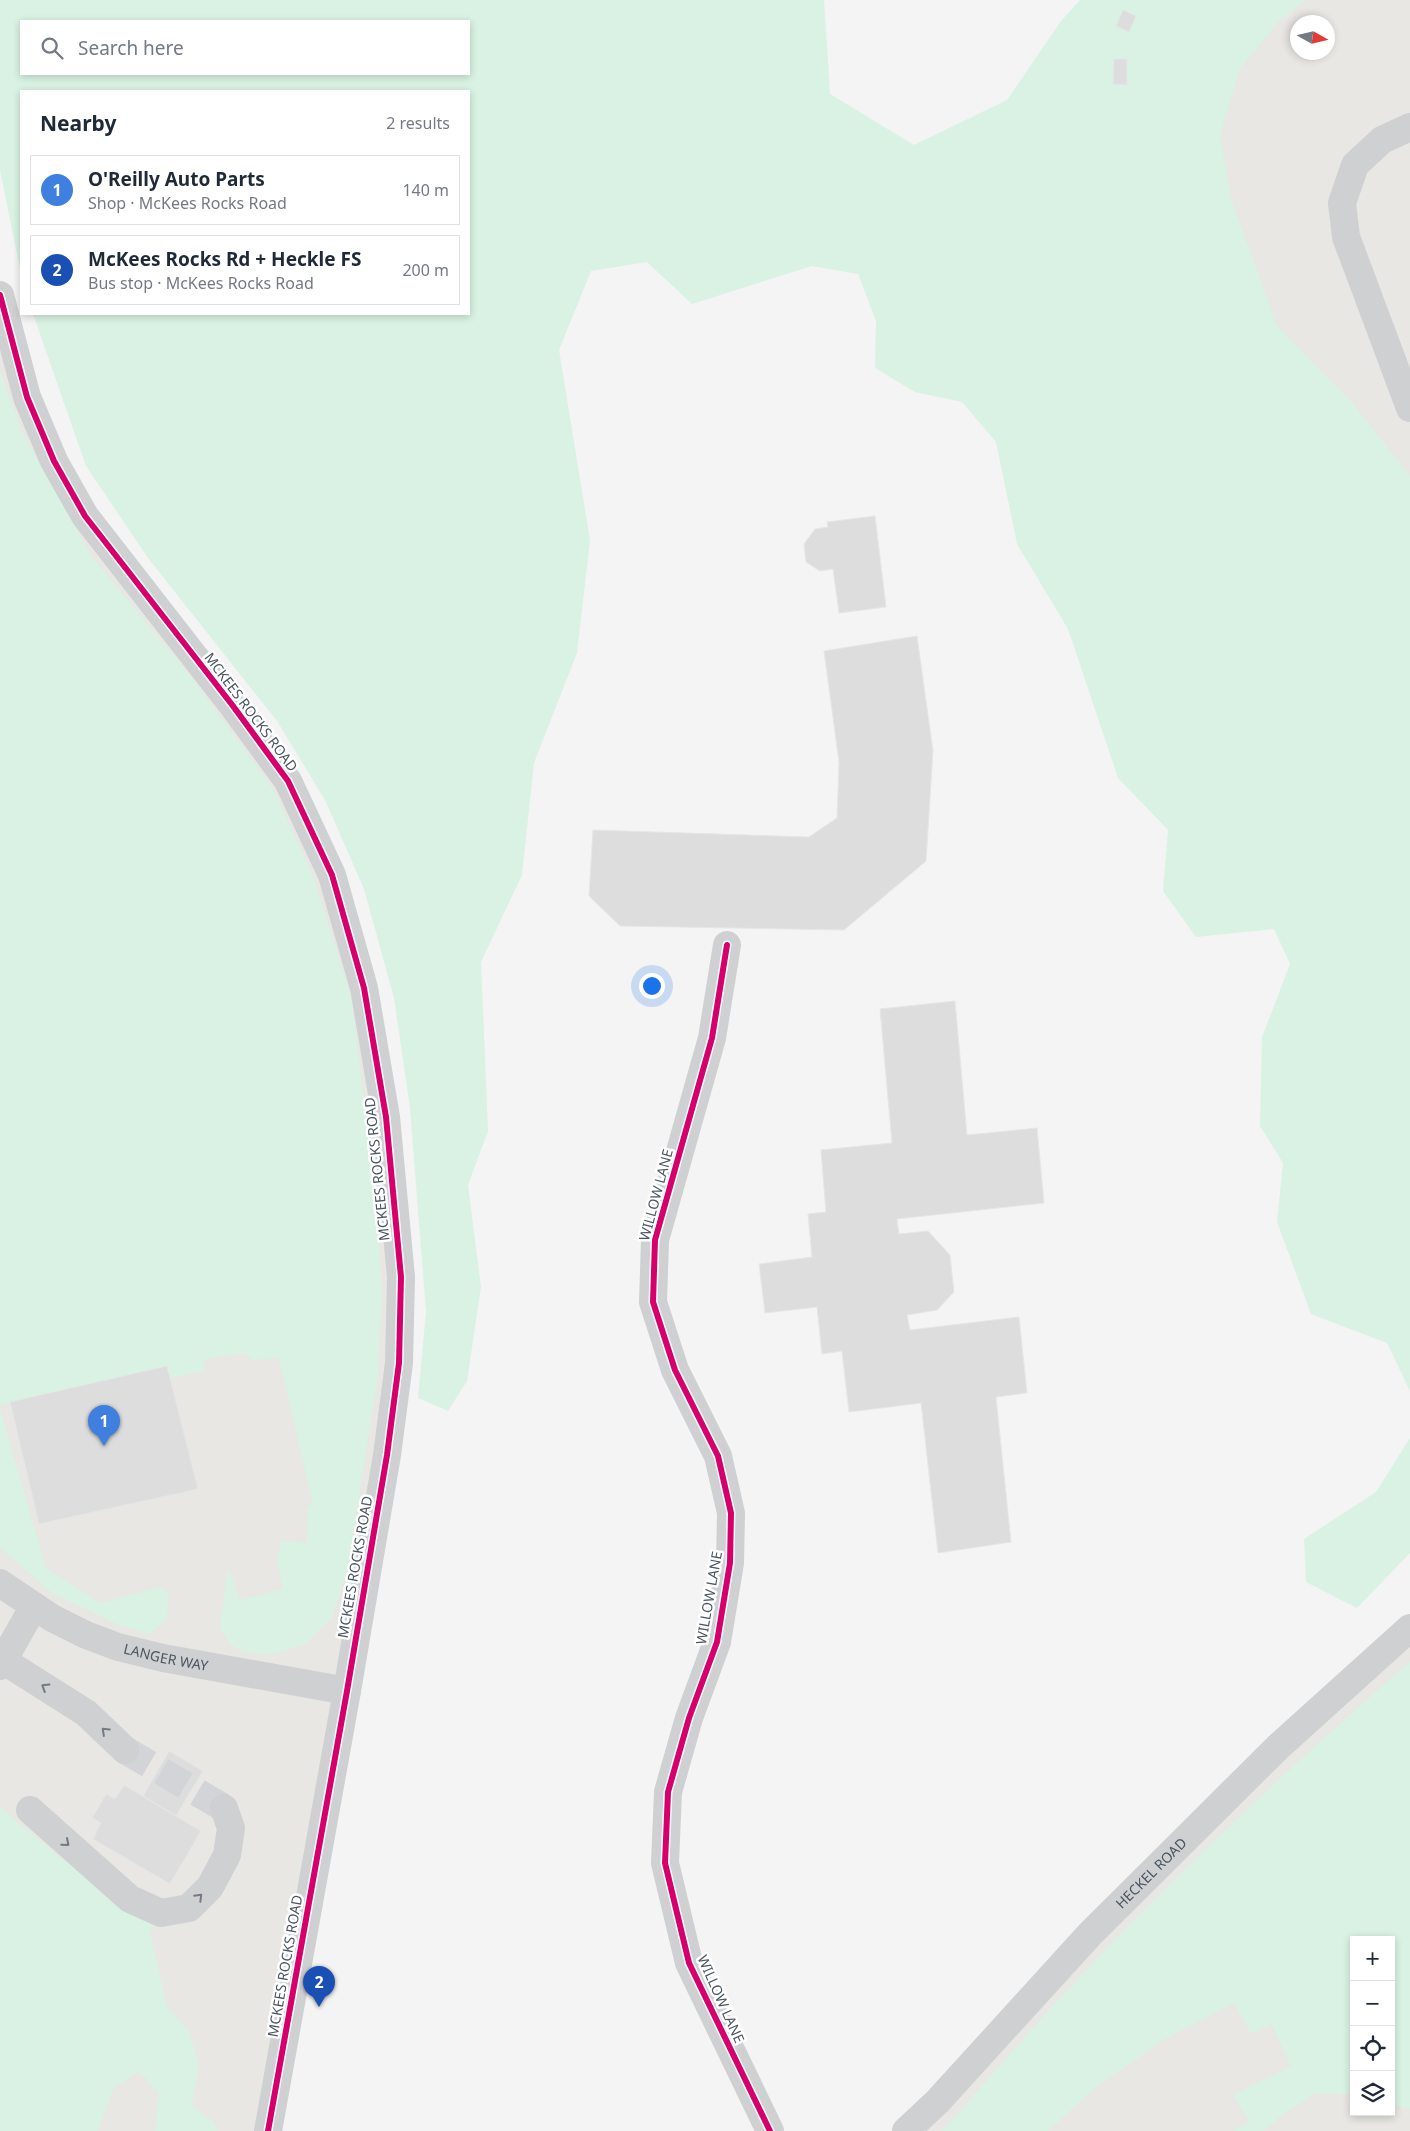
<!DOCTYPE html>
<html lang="en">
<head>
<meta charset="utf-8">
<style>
  body { margin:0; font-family:"Noto Sans",sans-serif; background:#f2f2f3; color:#1f2937 }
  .controls { position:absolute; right:15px; bottom:15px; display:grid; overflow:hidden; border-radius:0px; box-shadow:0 2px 8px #0003 }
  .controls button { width:45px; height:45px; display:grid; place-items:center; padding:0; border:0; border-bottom:1px solid #e0e1e3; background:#fff; color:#1f2937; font:25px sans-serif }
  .compass { position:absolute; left:1290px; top:15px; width:45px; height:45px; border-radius:50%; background:#fff; box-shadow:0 2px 8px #0003; rotate:98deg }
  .you { position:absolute; left:651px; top:985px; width:18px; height:18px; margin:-12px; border:4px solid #fff; border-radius:50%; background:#1a73e8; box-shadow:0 0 0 8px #1a73e833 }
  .badge { display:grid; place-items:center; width:32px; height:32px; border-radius:50%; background:#868d94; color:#fff; font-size:16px; font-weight:700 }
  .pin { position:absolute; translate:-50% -41px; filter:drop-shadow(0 1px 2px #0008) }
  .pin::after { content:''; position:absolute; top:26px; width:18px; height:15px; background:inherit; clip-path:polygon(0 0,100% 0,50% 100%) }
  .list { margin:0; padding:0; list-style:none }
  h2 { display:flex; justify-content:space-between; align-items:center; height:65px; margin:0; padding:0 20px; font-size:21px }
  h2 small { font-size:16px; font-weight:400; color:#747a83 }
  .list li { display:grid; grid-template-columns:32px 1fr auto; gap:15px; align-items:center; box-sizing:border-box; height:70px; margin:0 10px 10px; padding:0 10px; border:1px solid #e0e1e3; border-radius:0px }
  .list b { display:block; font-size:19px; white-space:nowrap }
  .list p { margin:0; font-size:16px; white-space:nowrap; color:#747a83 }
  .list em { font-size:16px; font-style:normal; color:#747a83 }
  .icon { flex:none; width:28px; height:28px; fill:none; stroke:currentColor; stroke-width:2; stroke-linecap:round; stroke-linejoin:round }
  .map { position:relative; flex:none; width:1410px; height:2131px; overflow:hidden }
  .search { position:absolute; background:#fff; box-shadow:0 2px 8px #0003; left:20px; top:20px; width:450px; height:55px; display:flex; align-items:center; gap:12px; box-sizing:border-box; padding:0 18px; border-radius:0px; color:#747a83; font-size:19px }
  .panel { position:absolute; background:#fff; box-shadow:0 2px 8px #0003; left:20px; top:90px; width:450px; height:225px; border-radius:0px }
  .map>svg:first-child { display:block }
  .commercial { fill:#e8e7e3; fill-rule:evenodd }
  .green { fill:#d9f2e3; fill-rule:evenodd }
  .building { fill:#ddddde; stroke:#e5e6e7 }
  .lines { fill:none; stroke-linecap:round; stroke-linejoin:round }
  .minor-tunnel { stroke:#d2d4d7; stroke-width:28; stroke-dasharray:28 14; stroke-linecap:butt }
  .minor { stroke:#ced0d2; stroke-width:28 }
  .cycleway-casing { stroke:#fff; stroke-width:9 }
  .cycleway { stroke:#d6006c; stroke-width:6 }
  .oneway { stroke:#727b83 }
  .labels { text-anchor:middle; stroke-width:5; stroke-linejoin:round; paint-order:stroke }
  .street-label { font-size:14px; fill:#4a5661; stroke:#fff }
</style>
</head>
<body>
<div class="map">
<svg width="1410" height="2131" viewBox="0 0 1410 2131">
  <rect width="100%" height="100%" fill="#f4f4f4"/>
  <g class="commercial">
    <path d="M 1279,0 L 1410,0 L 1410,645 L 1131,72 ZM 1298,22 L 1328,22 L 1328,52 L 1298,52 Z"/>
    <path d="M 0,295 L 54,461 L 233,706 L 332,875 L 401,1277 L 268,2131 L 0,2131 Z"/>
    <path d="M 1410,1628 L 1410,2131 L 906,2131 ZM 1354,1940 L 1391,1940 L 1391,2112 L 1354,2112 Z"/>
  </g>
  <g class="green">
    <path d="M 0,0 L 824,0 L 830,94 L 914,145 L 1007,100 L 1061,21 L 1080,0 L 1306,0 L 1281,19 L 1240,68 L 1220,136 L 1231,199 L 1277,326 L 1354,405 L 1410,476 L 1410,1391 L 1387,1343 L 1311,1314 L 1277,1222 L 1283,1163 L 1260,1126 L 1262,1037 L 1290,964 L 1274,929 L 1196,937 L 1163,891 L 1168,830 L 1118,778 L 1068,629 L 1017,544 L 996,442 L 962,402 L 915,392 L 875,368 L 876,321 L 858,274 L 812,266 L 692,304 L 647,262 L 591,271 L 559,350 L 590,540 L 577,653 L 534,763 L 522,875 L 481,962 L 488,1131 L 468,1185 L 481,1287 L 467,1381 L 448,1411 L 418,1398 L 426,1312 L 410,1108 L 394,998 L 364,889 L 325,800 L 277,721 L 148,558 L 86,466 L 33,314 L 469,314 L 469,91 L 21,91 L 21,274 L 0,170 ZM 21,21 L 469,21 L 469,74 L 21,74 Z"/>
    <path d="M 0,372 L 23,434 L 92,557 L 189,674 L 273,789 L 312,873 L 352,1000 L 376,1204 L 382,1296 L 377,1382 L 347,1570 L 332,1617 L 304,1645 L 272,1654 L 243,1652 L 231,1645 L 220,1627 L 227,1573 L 231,1574 L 240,1600 L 283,1589 L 277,1560 L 281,1541 L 307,1543 L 308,1506 L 313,1504 L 279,1358 L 252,1360 L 244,1353 L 205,1359 L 203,1371 L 170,1378 L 167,1366 L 0,1405 Z"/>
    <path d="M 0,1409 L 46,1568 L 101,1603 L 160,1587 L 169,1594 L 167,1619 L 149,1634 L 117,1624 L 53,1594 L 0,1548 Z"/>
    <path d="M 1410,1438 L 1410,1553 L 1357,1608 L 1306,1582 L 1304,1539 L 1376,1492 Z"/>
    <path d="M 1410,1662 L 1410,2109 L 1391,2104 L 1391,1940 L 1354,1940 L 1354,2094 L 1315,2094 L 1282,2115 L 1264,2131 L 1234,2131 L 1249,2122 L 1233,2095 L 1291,2066 L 1271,2024 L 1251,2034 L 1234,2003 L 1165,2039 L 1095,2088 L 1048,2131 L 942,2131 C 986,2083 1028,2032 1073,1984 C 1179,1871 1293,1764 1410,1662 Z"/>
    <path d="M 0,1807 L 62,1859 L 156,1922 L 150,1933 L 167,2006 L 189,2032 L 199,2064 L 192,2106 L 214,2122 L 218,2131 L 155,2131 L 159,2093 L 139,2071 L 113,2089 L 98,2131 L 0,2131 Z"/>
  </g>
  <g class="building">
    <path d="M 1123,10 L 1136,16 L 1129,32 L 1116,26 Z"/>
    <path d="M 1114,59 L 1127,59 L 1127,85 L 1113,84 Z"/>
    <path d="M 875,516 L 886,607 L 839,613 L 833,569 L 820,571 L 806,562 L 804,544 L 815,529 L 828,527 L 827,522 Z"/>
    <path d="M 917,636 L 933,751 L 926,861 L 844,930 L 620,926 L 589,896 L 593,830 L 809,837 L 837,818 L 839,762 L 824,651 Z"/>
    <path d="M 955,1001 L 967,1135 L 1037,1128 L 1044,1203 L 897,1219 L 899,1234 L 928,1231 L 950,1255 L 954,1292 L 937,1310 L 907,1315 L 910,1330 L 1019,1317 L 1027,1393 L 996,1397 L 1011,1542 L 938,1553 L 921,1403 L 849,1412 L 842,1351 L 822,1354 L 817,1307 L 765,1313 L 759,1264 L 812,1257 L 808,1214 L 826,1212 L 821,1150 L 892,1143 L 880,1009 Z"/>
    <path d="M 167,1366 L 198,1489 L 39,1524 L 10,1402 Z"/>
    <path d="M 169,1751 L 203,1771 L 176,1816 L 143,1796 Z"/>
    <path d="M 124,1785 L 201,1831 L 170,1884 L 93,1839 L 101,1823 L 92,1818 L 106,1794 L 115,1799 Z"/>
  </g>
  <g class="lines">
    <path class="minor-tunnel" d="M 125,1750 L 224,1808"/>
    <g class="minor">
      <path d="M 1410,127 L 1382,140 L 1355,165 L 1342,203 L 1346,237 L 1410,408"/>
      <path d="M 0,295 L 27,397 L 54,461 L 85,516 L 233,706 L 288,781 L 332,875 L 364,988 L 386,1117 L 401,1277 L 399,1363 L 387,1455 L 347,1691 L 268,2131"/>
      <path d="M 727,945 L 712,1038 L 655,1240 L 653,1302 L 675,1370 L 718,1456 L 731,1513 L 730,1563 L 717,1642 L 689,1718 L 668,1792 L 665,1863 L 689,1963 L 770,2131"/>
      <path id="s1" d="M 0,1583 L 52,1618 L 86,1635 L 118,1647 L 163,1658 L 347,1691"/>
      <path d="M 4,1661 L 86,1713 L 125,1750"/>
      <path d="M 0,1666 L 34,1606"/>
      <path d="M 30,1810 L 130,1899 L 161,1913 L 189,1908 L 210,1887 L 227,1855 L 231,1828 L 224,1808"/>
      <path id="s2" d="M 906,2131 L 937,2102 L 1090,1934 L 1278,1747 L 1410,1628"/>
    </g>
    <defs>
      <g id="cycleway">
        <path d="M 0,295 L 27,397 L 54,461 L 85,516 L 233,706 L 288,781 L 332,875 L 364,988 L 386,1117 L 401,1277 L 399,1363 L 387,1455 L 347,1691 L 268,2131"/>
        <path d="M 727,945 L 712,1038 L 655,1240 L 653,1302 L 675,1370 L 718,1456 L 731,1513 L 730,1563 L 717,1642 L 689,1718 L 668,1792 L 665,1863 L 689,1963 L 770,2131"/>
      </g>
    </defs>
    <use href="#cycleway" class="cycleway-casing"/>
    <use href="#cycleway" class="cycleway"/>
  </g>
  <defs><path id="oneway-chevron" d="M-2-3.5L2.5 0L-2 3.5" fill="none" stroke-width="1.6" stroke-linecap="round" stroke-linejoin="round" transform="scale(1.25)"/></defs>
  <g class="oneway">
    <use href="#oneway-chevron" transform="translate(45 1687) rotate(-148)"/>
    <use href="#oneway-chevron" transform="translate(105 1731) rotate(-137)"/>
    <use href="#oneway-chevron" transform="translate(66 1843) rotate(41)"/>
    <use href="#oneway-chevron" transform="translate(199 1897) rotate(-45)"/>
  </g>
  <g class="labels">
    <g class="street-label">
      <text transform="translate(251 712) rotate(53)" y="5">MCKEES ROCKS ROAD</text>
      <text transform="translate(377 1169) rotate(-96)" y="5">MCKEES ROCKS ROAD</text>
      <text transform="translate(656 1195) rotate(-75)" y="5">WILLOW LANE</text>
      <text transform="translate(355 1567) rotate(-80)" y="5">MCKEES ROCKS ROAD</text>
      <text transform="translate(709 1598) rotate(-80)" y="5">WILLOW LANE</text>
      <text dy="5" stroke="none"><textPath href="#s1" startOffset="184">LANGER WAY</textPath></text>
      <text dy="5" stroke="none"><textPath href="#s2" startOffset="356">HECKEL ROAD</textPath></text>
      <text transform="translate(285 1966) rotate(-80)" y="5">MCKEES ROCKS ROAD</text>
      <text transform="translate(721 1999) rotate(66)" y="5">WILLOW LANE</text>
    </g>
  </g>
</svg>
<div class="controls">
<button>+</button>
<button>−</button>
<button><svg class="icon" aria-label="locate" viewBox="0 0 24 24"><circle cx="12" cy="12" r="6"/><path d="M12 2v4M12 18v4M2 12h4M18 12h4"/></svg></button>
<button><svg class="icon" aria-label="layers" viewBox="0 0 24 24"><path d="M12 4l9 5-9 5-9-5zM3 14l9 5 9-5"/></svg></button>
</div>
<svg class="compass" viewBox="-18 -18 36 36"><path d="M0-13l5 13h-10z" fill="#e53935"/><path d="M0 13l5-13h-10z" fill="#747a83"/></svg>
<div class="you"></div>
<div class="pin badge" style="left:104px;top:1446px;background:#3f7fe0">1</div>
<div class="pin badge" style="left:319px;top:2007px;background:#1a4fb4">2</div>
<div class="search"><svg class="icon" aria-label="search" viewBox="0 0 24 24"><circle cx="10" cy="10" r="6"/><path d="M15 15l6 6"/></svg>Search here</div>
<section class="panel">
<h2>Nearby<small>2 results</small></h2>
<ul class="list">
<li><span class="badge" style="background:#3f7fe0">1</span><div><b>O'Reilly Auto Parts</b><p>Shop · McKees Rocks Road</p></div><em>140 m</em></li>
<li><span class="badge" style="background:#1a4fb4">2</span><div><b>McKees Rocks Rd + Heckle FS</b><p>Bus stop · McKees Rocks Road</p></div><em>200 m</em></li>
</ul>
</section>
</div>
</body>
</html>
